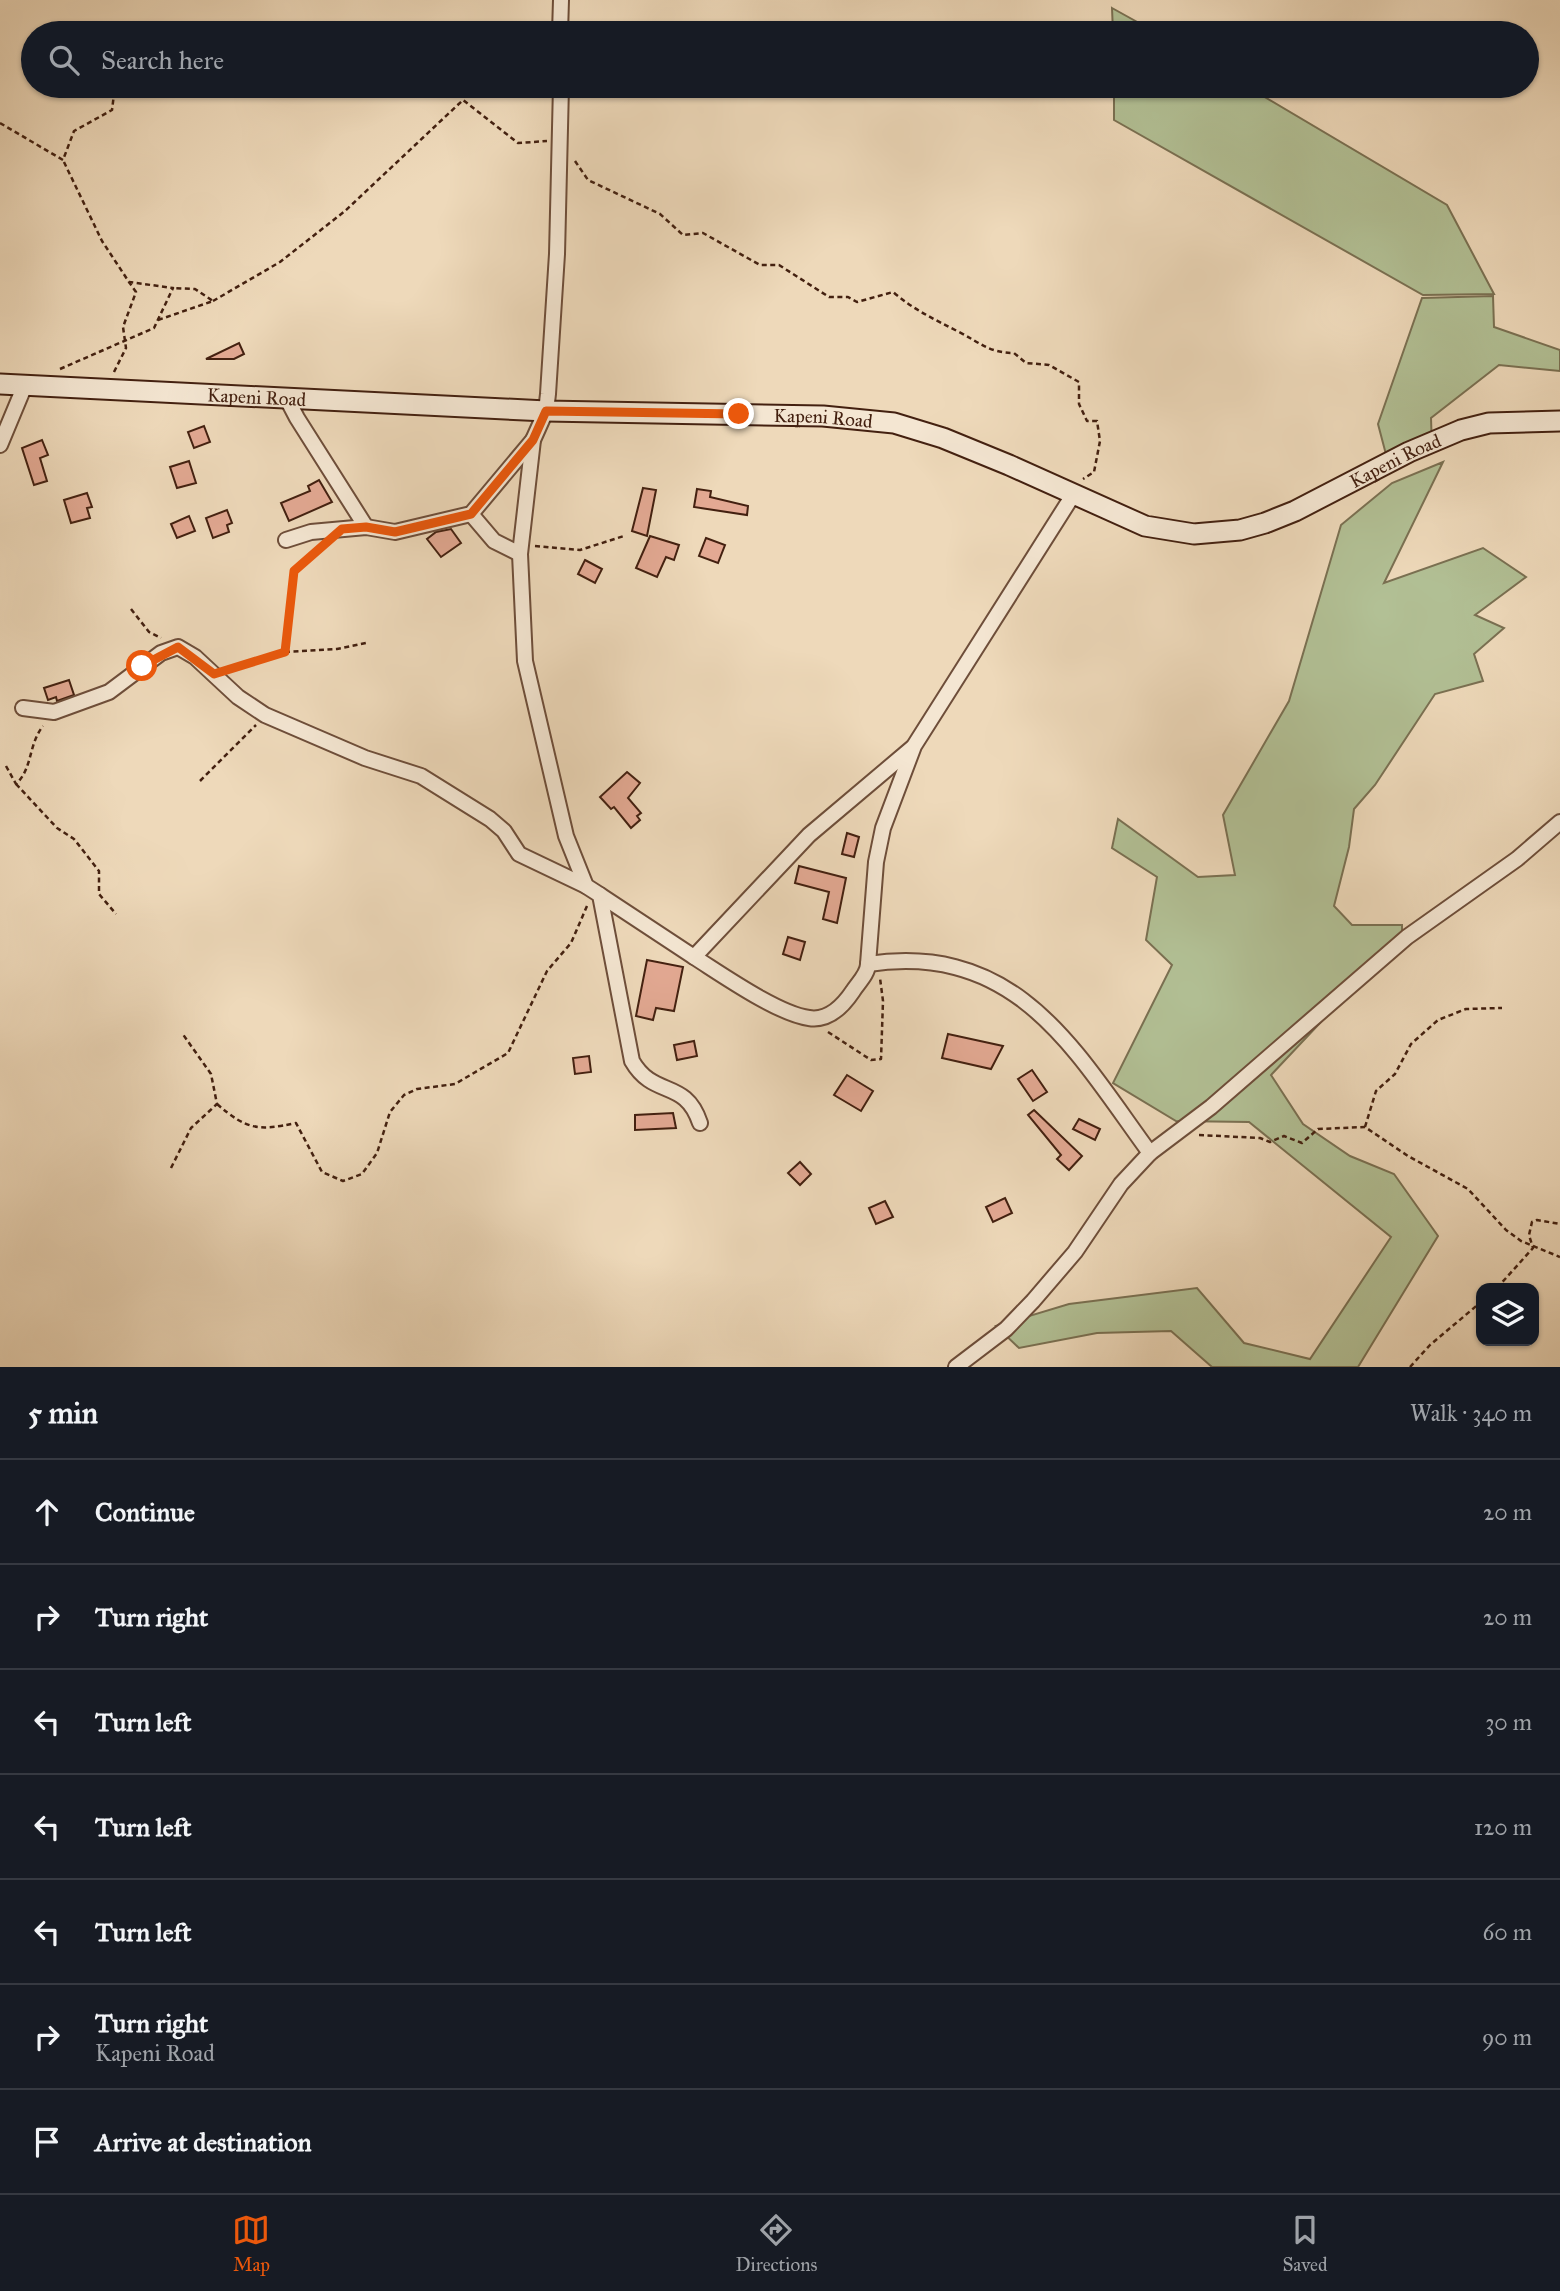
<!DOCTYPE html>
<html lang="en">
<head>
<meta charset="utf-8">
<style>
  body { margin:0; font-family:"IM FELL Great Primer",serif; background:#242831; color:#f1f3f6 }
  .controls { position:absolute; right:21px; bottom:21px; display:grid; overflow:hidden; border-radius:14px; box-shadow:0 2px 5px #0004 }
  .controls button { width:63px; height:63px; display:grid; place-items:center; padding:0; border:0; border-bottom:2px solid #363941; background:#171b24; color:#f1f3f6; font:35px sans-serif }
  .stop { position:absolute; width:21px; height:21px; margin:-16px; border:5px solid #ea580c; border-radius:50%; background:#fff }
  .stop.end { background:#ea580c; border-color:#fff; box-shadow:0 2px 7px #0008 }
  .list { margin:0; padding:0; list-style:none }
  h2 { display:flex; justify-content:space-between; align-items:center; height:91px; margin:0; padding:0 28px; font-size:30px }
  h2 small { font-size:23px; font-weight:400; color:#9ea1a6 }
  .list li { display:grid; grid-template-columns:46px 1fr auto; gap:21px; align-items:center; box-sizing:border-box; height:105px; padding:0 28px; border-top:2px solid #363941 }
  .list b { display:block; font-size:26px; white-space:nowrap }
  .list p { margin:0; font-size:23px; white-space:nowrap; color:#9ea1a6 }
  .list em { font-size:23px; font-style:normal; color:#9ea1a6 }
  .icon { flex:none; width:38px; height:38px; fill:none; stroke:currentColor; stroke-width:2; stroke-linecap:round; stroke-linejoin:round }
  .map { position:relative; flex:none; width:1560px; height:1367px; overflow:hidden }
  .search { position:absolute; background:#171b24; box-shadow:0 2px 5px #0004; left:21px; right:21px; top:21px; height:77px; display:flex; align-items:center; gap:18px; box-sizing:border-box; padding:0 24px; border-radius:38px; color:#9ea1a6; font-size:26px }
  .sheet { height:826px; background:#171b24 }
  nav { display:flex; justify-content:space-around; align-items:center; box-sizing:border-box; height:98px; border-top:2px solid #363941; background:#171b24; font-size:19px; color:#9ea1a6 }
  nav a { display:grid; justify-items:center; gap:4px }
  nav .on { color:#ea580c }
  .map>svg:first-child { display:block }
  .green { fill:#b2c095; stroke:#7a7052; stroke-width:2 }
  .building { fill:#e3a993; stroke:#432010; stroke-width:2 }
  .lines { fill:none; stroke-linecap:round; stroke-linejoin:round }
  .street-casing { stroke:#6e4e3a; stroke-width:18 }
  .secondary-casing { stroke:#432010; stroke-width:23 }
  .path { stroke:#432010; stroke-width:2.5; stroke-dasharray:5 3.5; stroke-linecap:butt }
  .street { stroke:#f4e6d2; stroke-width:14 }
  .secondary { stroke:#f4e6d2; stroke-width:19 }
  .route { stroke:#ea580c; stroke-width:9 }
  .labels { text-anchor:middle; stroke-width:5; stroke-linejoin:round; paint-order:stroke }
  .street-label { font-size:19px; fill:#432010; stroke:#f4e6d2 }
</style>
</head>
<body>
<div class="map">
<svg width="1560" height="1367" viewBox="0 0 1560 1367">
  <rect width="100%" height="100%" fill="#eed9ba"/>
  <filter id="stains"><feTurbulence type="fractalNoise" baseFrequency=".00286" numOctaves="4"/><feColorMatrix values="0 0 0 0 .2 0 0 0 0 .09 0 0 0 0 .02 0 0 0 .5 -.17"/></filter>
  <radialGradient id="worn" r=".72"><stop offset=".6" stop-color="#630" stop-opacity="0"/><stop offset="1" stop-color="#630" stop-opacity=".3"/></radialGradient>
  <g class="green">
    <path d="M 1112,8 L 1157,33 L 1113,33 Z"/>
    <path d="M 1114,86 L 1246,86 L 1447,205 L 1494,294 L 1423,295 L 1114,120 Z"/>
    <path d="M 1493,296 L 1494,327 L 1560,350 L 1560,371 L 1499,365 L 1431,418 L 1432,448 L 1388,462 L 1378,424 L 1422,298 Z"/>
    <path d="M 1443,462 L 1384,583 L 1483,548 L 1526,577 L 1475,615 L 1504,628 L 1474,654 L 1483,681 L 1435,694 L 1375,785 L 1354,809 L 1349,847 L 1334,906 L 1352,925 L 1402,925 L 1402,936 L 1271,1075 L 1303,1124 L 1350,1156 L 1394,1174 L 1438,1236 L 1358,1367 L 1212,1367 L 1171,1331 L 1097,1333 L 1019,1348 L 996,1326 L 1069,1304 L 1197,1288 L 1244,1343 L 1310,1359 L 1391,1237 L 1249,1122 L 1176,1121 L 1113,1083 L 1172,965 L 1146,940 L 1157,877 L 1112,848 L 1118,819 L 1198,877 L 1235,875 L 1223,815 L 1289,701 L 1341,525 L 1392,483 Z"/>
  </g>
  <g class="building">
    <path d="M 239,343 L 244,354 L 234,359 L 206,359 Z"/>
    <path d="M 204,426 L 210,442 L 194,448 L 188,432 Z"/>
    <path d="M 42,440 L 48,455 L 40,458 L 47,481 L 34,485 L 22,448 Z"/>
    <path d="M 189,461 L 196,483 L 177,488 L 170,467 Z"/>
    <path d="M 319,480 L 332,502 L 289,521 L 281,503 L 310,491 L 308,486 Z"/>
    <path d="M 643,488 L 656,490 L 647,536 L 632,531 Z"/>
    <path d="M 697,489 L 711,491 L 710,497 L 748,506 L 747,515 L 694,507 Z"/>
    <path d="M 87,493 L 92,507 L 87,508 L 90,518 L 71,523 L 64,500 Z"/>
    <path d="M 227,510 L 232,523 L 227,525 L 229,532 L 213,538 L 206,518 Z"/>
    <path d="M 189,516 L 195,531 L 177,538 L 171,524 Z"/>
    <path d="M 451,529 L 461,543 L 441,557 L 427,539 L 436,532 Z"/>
    <path d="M 650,536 L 679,545 L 674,560 L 666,557 L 657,577 L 636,568 Z"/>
    <path d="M 706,538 L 725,545 L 718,563 L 699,556 Z"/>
    <path d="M 585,560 L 602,569 L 595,583 L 578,574 Z"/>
    <path d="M 69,680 L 74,695 L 57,701 L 56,697 L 48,700 L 44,688 Z"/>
    <path d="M 627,772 L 640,783 L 628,798 L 641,813 L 637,816 L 640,820 L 631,828 L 614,807 L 611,809 L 600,797 Z"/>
    <path d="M 847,833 L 859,837 L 854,857 L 842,854 Z"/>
    <path d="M 799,866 L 846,878 L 837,923 L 823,919 L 829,892 L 795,883 Z"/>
    <path d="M 788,937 L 805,942 L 800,960 L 783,954 Z"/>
    <path d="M 647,960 L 683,967 L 674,1011 L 656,1008 L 653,1020 L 636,1016 Z"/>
    <path d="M 948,1034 L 1003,1046 L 991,1069 L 942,1058 Z"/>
    <path d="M 694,1041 L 697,1056 L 677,1060 L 674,1045 Z"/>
    <path d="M 589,1056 L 591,1072 L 575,1074 L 573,1058 Z"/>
    <path d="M 1032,1070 L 1047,1092 L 1033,1101 L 1018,1079 Z"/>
    <path d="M 847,1075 L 873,1091 L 861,1111 L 834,1095 Z"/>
    <path d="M 1034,1110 L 1082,1156 L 1069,1170 L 1057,1159 L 1061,1155 L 1028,1115 Z"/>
    <path d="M 673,1113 L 676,1128 L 635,1130 L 635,1115 Z"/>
    <path d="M 1079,1119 L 1100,1129 L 1095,1140 L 1073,1129 Z"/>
    <path d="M 800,1162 L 811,1174 L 800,1185 L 788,1173 Z"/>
    <path d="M 1005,1198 L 1012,1213 L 993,1222 L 986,1207 Z"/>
    <path d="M 885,1201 L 893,1217 L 876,1224 L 869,1208 Z"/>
  </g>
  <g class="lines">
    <defs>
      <g id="street">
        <path d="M 560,33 L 561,0"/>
        <path d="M 561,86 L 557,254 L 548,394 L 546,411 L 533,440 L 520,554 L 525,661 L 566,836 L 586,886 L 600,895 L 632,1061 C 654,1099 685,1078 700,1123"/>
        <path d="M 286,397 L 297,418 L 366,527"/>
        <path d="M 0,445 L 25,385"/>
        <path d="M 1073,495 L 914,746 L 883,828 L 876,862 L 868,964 C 1017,942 1074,1049 1150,1153"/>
        <path d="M 471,514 L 494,541 L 520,554"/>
        <path d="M 286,540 L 311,532 L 366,527 L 395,532 L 471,514 L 533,440"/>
        <path d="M 23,708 L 54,712 L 109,692 L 161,653 L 178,647 L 195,657 L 238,697 L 265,715 L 365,758 L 421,776 L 490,819 L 504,831 L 519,854 L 586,886"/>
        <path d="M 600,895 L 694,957 L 809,835 L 912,748"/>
        <path d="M 694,957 C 721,974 778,1014 809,1018 C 828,1021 843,1006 853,991 C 858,983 868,974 868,964"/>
        <path d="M 956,1367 L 1006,1329 L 1033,1301 L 1075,1252 L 1121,1184 L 1150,1153 L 1211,1107 L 1407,937 L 1517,859 L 1560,822"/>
      </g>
      <g id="secondary">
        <path id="s1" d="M 0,384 L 546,411 L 823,416 L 894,423 L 943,438 L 1009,465 L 1145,526 L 1194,534 L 1240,530 L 1265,523 L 1295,511 L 1409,452 L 1461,430 L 1489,423 L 1560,421"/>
      </g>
    </defs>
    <use href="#street" class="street-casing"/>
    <use href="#secondary" class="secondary-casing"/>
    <g class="path">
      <path d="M 0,123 L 63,160 L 74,131 L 112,110 L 115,86"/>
      <path d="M 575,161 L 588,180 L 660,214 L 683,235 L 703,233 L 760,265 L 779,265 L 829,297 L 848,297 L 857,302 L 893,292 C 914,310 934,319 959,332 C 979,342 989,353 1014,353 L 1026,363 L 1049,365 L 1079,382 L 1079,404 L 1087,421 L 1097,421 L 1100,441 L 1094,472 L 1083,479"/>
      <path d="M 213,301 L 280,262 L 345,211 L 463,100 L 518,143 L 547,141"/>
      <path d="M 158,320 L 213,301 L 195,289 L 173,288"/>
      <path d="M 60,369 L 154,328 L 173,288 L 129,282 L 102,241 L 63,160"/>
      <path d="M 114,372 L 126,348 L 123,327 L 136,292 L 129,282"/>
      <path d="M 535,546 L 580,550 L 624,536"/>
      <path d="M 131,609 L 149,632 L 161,638"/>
      <path d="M 285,652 L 337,649 L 366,643"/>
      <path d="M 230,669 L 285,652 L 294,571 L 322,547"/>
      <path d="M 6,766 L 16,784 C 33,768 28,745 43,726"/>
      <path d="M 200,781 L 256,725"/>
      <path d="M 16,784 L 57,828 L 74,839 L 99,871 L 99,894 L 116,914"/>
      <path d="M 828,1032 L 871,1060 L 881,1059 L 883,1001 L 880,978"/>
      <path d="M 217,1104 C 247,1130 258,1131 296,1123 L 322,1172 L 343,1181 L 362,1174 L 377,1153 L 390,1112 L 404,1095 L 417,1089 L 455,1084 L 508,1053 L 547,971 L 571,943 L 587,906"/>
      <path d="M 1365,1127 L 1376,1091 L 1395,1074 L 1411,1044 L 1438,1020 L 1466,1009 L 1502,1008"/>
      <path d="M 1199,1135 L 1260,1138 L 1270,1142 L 1284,1136 L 1302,1143 L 1318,1129 L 1365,1127 L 1408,1156 L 1468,1189 L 1506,1230 L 1521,1241 L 1560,1257"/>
      <path d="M 171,1168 L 191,1128 L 217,1104 L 211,1074 L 182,1033"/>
      <path d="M 1497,1288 L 1533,1248 L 1529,1235 L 1532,1222 L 1537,1220 L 1560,1224"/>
      <path d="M 1410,1367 L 1430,1345 L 1481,1302"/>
    </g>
    <use href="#street" class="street"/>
    <use href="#secondary" class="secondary"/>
  </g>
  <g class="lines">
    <path class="route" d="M 142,666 L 178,647 L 214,674 L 285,652 L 294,571 L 342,529 L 366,527 L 395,532 L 471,514 L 533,440 L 546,411 L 739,414"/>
  </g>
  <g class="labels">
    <g class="street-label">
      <text dy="7" stroke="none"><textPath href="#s1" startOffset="257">Kapeni Road</textPath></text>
      <text dy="7" stroke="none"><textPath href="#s1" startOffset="824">Kapeni Road</textPath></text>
      <text dy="7" stroke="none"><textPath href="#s1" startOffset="1433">Kapeni Road</textPath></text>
    </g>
  </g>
  <rect width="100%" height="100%" filter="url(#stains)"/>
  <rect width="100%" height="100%" fill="url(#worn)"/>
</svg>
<div class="controls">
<button><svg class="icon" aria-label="layers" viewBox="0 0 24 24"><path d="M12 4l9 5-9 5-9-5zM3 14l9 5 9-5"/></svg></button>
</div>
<div class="stop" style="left:142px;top:666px"></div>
<div class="stop end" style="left:739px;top:414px"></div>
<div class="search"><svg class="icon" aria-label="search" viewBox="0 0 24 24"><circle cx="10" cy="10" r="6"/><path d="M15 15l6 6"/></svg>Search here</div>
</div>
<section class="sheet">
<h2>5 min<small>Walk · 340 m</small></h2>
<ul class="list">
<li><svg class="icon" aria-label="ahead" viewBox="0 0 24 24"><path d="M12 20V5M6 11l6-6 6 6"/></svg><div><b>Continue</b></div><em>20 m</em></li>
<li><svg class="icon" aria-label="right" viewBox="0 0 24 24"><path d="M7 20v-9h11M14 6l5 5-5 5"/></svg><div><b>Turn right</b></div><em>20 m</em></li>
<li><svg class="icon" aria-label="left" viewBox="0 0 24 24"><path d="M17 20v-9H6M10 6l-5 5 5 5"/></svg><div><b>Turn left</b></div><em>30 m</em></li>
<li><svg class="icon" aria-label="left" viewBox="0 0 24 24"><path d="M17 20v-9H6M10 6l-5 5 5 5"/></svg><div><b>Turn left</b></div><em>120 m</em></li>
<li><svg class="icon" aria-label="left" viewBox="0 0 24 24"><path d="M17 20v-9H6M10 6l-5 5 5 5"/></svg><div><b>Turn left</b></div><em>60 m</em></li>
<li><svg class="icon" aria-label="right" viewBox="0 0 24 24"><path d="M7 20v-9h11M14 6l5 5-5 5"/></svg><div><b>Turn right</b><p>Kapeni Road</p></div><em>90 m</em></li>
<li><svg class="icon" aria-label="arrive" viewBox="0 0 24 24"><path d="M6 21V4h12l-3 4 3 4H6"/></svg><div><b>Arrive at destination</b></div></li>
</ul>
</section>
<nav>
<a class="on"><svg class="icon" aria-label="map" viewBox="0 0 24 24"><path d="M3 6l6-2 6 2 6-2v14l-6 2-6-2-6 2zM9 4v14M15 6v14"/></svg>Map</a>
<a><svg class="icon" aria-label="directions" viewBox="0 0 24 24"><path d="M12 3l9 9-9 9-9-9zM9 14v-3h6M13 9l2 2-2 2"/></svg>Directions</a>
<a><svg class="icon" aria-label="saved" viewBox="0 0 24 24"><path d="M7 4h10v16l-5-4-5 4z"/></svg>Saved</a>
</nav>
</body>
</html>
